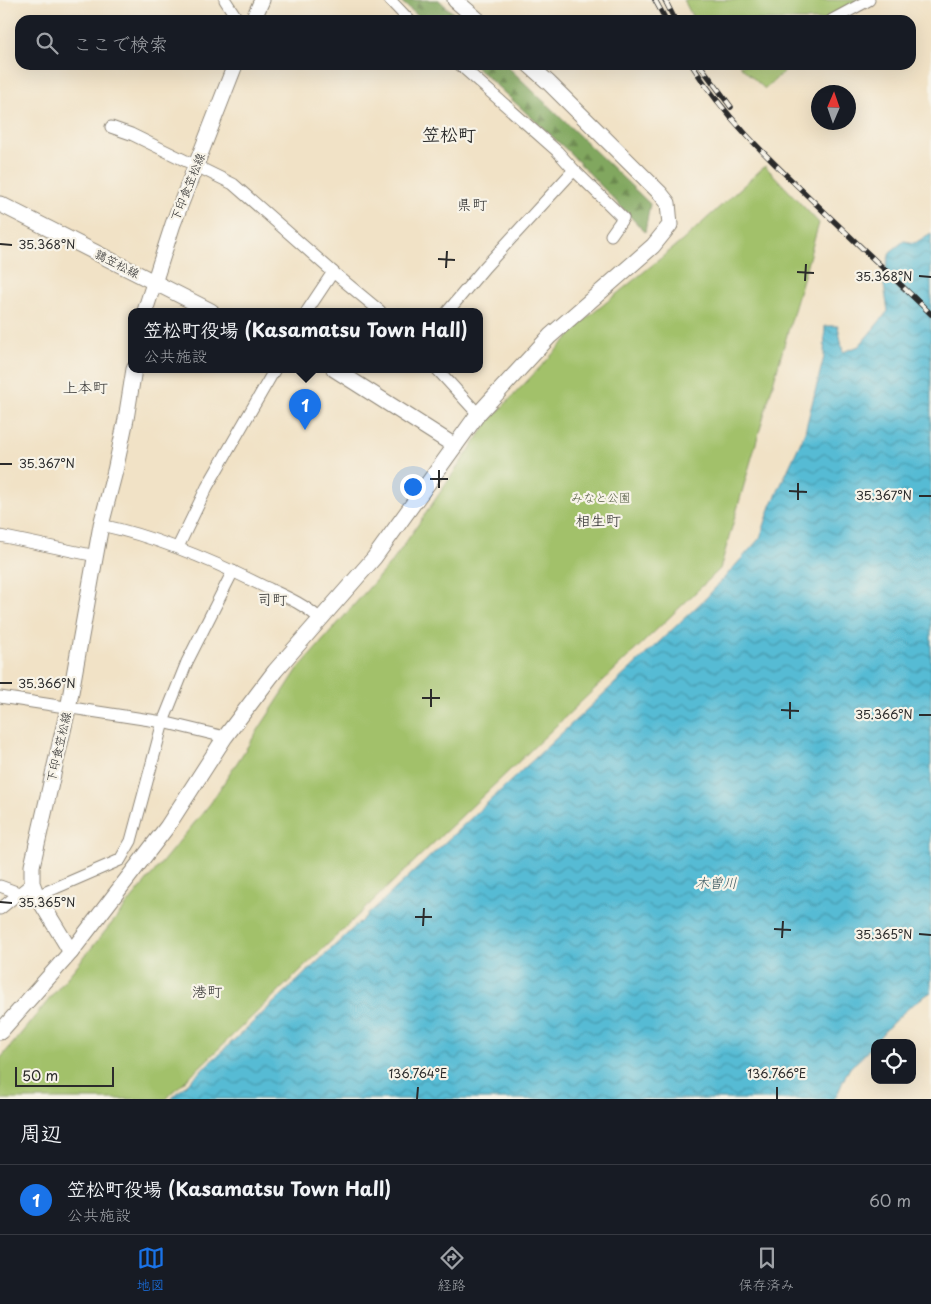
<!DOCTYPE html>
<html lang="ja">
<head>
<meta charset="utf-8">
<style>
  body { margin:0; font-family:"Playpen Sans","Klee One",sans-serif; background:#20242c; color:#f1f3f6 }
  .controls { position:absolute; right:15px; bottom:15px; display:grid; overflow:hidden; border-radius:10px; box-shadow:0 5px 20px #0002 }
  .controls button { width:45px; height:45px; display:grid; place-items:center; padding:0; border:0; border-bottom:1px solid #363941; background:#171b24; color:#f1f3f6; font:25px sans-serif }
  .compass { position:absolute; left:811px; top:85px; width:45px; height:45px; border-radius:50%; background:#171b24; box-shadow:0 5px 20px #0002; rotate:2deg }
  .scale { position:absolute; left:15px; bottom:12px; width:99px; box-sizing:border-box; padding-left:5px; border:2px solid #2b2b2b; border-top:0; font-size:14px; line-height:18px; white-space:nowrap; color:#2b2b2b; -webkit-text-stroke:4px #f7f3e8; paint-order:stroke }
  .you { position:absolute; left:412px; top:486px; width:18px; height:18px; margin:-12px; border:4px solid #fff; border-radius:50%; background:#1a73e8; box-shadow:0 0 0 8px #1a73e833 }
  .badge { display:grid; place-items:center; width:32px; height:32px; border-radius:50%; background:#1a73e8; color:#fff; font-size:16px; font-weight:700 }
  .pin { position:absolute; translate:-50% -41px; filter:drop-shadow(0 1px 2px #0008) }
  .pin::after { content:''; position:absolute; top:26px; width:18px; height:15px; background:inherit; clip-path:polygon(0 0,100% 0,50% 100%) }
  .popup { position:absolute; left:128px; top:308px; width:355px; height:65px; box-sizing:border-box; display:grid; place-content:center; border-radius:10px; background:#171b24; filter:drop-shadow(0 1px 4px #0005); font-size:16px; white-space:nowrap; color:#9ea1a6 }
  .popup b { font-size:19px; color:#f1f3f6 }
  .popup::after { content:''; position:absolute; left:50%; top:100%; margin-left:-10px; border:10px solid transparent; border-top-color:#171b24 }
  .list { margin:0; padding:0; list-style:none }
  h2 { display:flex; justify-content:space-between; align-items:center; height:65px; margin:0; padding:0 20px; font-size:21px }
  h2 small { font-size:16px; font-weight:400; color:#9ea1a6 }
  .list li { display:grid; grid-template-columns:32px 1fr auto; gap:15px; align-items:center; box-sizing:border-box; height:70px; padding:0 20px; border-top:1px solid #363941 }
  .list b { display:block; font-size:19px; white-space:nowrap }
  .list p { margin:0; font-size:16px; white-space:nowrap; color:#9ea1a6 }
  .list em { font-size:16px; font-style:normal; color:#9ea1a6 }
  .icon { flex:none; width:28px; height:28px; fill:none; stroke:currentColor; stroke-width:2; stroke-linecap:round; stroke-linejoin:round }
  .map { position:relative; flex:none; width:931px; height:1099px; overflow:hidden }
  .search { position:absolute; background:#171b24; box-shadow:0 5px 20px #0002; left:15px; right:15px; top:15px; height:55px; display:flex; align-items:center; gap:12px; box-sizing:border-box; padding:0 18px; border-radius:15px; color:#9ea1a6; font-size:19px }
  .sheet { height:135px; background:#171b24 }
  nav { display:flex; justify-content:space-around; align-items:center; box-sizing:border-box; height:70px; border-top:1px solid #363941; background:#171b24; font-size:14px; color:#9ea1a6 }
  nav a { display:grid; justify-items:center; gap:2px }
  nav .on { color:#1a73e8 }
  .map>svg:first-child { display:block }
  .forest { fill:url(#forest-firs); stroke:#566944 }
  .green { fill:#a2c16a; stroke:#66764a }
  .water { fill:url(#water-waves); stroke:#407380 }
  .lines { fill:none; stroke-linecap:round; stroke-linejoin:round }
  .street-casing { stroke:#8e8678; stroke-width:13 }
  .secondary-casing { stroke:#8e8678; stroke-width:17 }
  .street { stroke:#fff; stroke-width:11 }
  .secondary { stroke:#fff; stroke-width:15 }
  .rail-casing { stroke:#2b2b2b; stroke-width:5.5 }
  .rail { stroke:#f7f3e8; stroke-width:4; stroke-dasharray:11; stroke-linecap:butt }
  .ticks { fill:none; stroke:#2b2b2b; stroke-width:2 }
  .labels { text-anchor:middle; stroke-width:4.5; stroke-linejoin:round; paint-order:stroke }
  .street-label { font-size:12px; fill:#2b2b2b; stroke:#f7f3e8 }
  .park-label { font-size:12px; fill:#4f583e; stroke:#f7f3e8 }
  .water-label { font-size:14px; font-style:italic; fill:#38565e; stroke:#f7f3e8 }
  .quarter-label { font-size:15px; fill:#2b2b2b; stroke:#f7f3e8 }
  .district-label { font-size:18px; font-weight:bold; fill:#2b2b2b; stroke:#f7f3e8 }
  .ticks-label { font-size:12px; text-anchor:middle; fill:#2b2b2b; stroke:#f7f3e8; stroke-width:4.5; stroke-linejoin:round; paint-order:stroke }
</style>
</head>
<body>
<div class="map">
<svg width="931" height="1099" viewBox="0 0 931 1099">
  <defs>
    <pattern id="forest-firs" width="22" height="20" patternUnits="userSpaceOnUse" patternTransform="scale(1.25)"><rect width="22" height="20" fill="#81a75e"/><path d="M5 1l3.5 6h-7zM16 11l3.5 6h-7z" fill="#6a884e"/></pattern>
    <pattern id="water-waves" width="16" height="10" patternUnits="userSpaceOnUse" patternTransform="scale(1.25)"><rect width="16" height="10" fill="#56bbd4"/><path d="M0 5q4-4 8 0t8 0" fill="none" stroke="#4798ac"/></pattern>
  </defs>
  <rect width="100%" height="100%" fill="#f7f3e8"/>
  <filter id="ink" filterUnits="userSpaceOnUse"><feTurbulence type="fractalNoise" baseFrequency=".02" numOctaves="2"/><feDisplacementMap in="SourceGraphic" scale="10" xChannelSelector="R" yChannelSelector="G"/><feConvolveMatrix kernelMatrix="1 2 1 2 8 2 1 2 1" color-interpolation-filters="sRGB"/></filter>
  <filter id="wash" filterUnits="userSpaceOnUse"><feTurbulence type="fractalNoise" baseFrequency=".0096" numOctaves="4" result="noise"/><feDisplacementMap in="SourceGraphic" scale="20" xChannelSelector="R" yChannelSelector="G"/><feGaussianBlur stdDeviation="1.12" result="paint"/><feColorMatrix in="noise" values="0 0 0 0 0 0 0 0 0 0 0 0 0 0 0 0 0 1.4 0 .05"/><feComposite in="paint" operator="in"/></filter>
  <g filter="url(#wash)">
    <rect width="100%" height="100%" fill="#f1e2c6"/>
    <g class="forest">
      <path d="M 399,0 L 439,0 L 460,20 L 423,20 Z"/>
      <path d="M 474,65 L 506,65 L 650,204 L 645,232 L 569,152 Z"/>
    </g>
    <g class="green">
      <path d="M 684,0 L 859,0 L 838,20 L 694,20 Z"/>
      <path d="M 739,65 L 791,65 L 765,89 Z"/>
      <path d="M 765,166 L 819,223 L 720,569 L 166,1099 L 0,1099 L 0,1059 L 210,804 L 298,669 L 395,558 L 490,420 L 587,318 L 682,241 Z"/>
    </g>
    <path class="water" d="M 931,233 L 931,992 C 903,1009 885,1030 864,1055 C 860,1060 854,1063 850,1068 C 843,1077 841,1090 834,1099 L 171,1099 L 707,597 L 760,538 L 771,506 L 804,435 L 824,357 L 825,326 L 838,326 L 843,352 L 859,346 L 888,311 L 883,279 L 890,252 L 904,241 L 915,243 Z"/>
  </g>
  <g filter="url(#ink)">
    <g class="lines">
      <defs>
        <g id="street">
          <path d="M 225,0 L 238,20"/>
          <path d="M 390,0 L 409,20"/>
          <path d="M 832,20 L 869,0"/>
          <path d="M 460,65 L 557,151 L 574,170"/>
          <path d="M 111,127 L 131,134 L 233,184 L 333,272 L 380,311"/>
          <path d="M 307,311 L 333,272"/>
          <path d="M 448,311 L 485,267 L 574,170 L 623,218 L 611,235"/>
          <path d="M 437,369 L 478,414"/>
          <path d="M 101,525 C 157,537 209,559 261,585 C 282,595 303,603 320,619"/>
          <path d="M 0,536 L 96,556"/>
          <path d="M 178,547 L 207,487 L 275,369"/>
          <path d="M 0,697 L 163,722 L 225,737"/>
          <path d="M 0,886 L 19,893"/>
          <path d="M 37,896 L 120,860 L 131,841 L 163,722 L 187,662 L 233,571"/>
          <path d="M 0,909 L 32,883"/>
        </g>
        <g id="secondary">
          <path d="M 455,0 L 478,20"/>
          <path d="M 253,20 L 262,0"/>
          <path d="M 0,204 L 211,311"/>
          <path d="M 145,311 L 173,224 L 235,65"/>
          <path d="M 334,369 L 455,446"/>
          <path d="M 71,952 L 37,896 L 32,883 L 32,866 L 68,709 L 101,525 L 115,471 L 126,419 L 134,369"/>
          <path d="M 0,1032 L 71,952 L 167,827 L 225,737 L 275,671 L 374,558 L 478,414 L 550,336 L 653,246 L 670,225 L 668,203 L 660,193 L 548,82 L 529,65"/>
        </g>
      </defs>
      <use href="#street" class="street-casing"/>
      <use href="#secondary" class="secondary-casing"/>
      <use href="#street" class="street"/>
      <use href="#secondary" class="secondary"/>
      <defs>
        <g id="rail">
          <path d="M 655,0 L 666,20"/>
          <path d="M 665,0 L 675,20"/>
          <path d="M 692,65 C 724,116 767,157 810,198 C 850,237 891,275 931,314"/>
          <path d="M 700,65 L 731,107"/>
        </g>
      </defs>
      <use href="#rail" class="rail-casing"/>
      <use href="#rail" class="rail"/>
    </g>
  </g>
  <path class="ticks" d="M 0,244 L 12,245M 438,259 L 455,260M 446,268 L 447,251M 797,272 L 814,273M 919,276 L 931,277M 805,281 L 806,264M 0,464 L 12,464M 430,479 L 448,479M 439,488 L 439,470M 789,491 L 807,492M 919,496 L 931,496M 798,500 L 798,483M 0,683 L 12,683M 422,698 L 440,698M 431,707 L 431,689M 781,710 L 799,711M 919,715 L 931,715M 790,719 L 790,702M 0,902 L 12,903M 415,917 L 432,917M 423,926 L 424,908M 774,929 L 791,930M 919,934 L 931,935M 782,938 L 783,921M 417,1099 L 418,1087M 777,1099 L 777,1087"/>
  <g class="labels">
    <g class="street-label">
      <text transform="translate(188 187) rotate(-68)" y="4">下印食笠松線</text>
      <text transform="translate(117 264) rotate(27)" y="4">鶉笠松線</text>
      <text transform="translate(59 747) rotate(-77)" y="4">下印食笠松線</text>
    </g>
    <g class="park-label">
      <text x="601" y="502">みなと公園</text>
    </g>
    <g class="water-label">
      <text x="716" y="888">木曽川</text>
    </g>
    <g class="quarter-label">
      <text x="472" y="210">県町</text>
      <text x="85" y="393">上本町</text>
      <text x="598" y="526">相生町</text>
      <text x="272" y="605">司町</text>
      <text x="207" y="997">港町</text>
    </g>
    <g class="district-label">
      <text x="449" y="141">笠松町</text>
    </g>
  </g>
  <g class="ticks-label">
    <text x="47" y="249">35.368°N</text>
    <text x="884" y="281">35.368°N</text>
    <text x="47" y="468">35.367°N</text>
    <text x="884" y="500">35.367°N</text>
    <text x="47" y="688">35.366°N</text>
    <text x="884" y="719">35.366°N</text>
    <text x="47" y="907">35.365°N</text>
    <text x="884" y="939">35.365°N</text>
    <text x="418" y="1078">136.764°E</text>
    <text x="777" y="1078">136.766°E</text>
  </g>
</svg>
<div class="controls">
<button><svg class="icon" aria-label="locate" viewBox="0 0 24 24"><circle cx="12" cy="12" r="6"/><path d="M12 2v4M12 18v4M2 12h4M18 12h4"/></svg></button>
</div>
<svg class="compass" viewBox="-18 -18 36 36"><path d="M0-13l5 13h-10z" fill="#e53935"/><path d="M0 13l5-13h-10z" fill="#9ea1a6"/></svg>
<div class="scale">50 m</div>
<div class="you"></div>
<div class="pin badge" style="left:305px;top:430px">1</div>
<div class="popup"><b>笠松町役場 (Kasamatsu Town Hall)</b>公共施設</div>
<div class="search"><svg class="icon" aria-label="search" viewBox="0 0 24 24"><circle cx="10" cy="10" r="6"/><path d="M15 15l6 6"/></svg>ここで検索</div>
</div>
<section class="sheet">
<h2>周辺<small></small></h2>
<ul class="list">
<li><span class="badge">1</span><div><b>笠松町役場 (Kasamatsu Town Hall)</b><p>公共施設</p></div><em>60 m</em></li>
</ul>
</section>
<nav>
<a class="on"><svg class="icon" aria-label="map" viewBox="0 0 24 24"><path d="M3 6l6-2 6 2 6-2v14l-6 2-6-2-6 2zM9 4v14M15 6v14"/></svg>地図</a>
<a><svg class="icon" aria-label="directions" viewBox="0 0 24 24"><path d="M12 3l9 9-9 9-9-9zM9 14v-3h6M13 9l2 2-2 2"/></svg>経路</a>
<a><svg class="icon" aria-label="saved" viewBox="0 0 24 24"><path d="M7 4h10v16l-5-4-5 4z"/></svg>保存済み</a>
</nav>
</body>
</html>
